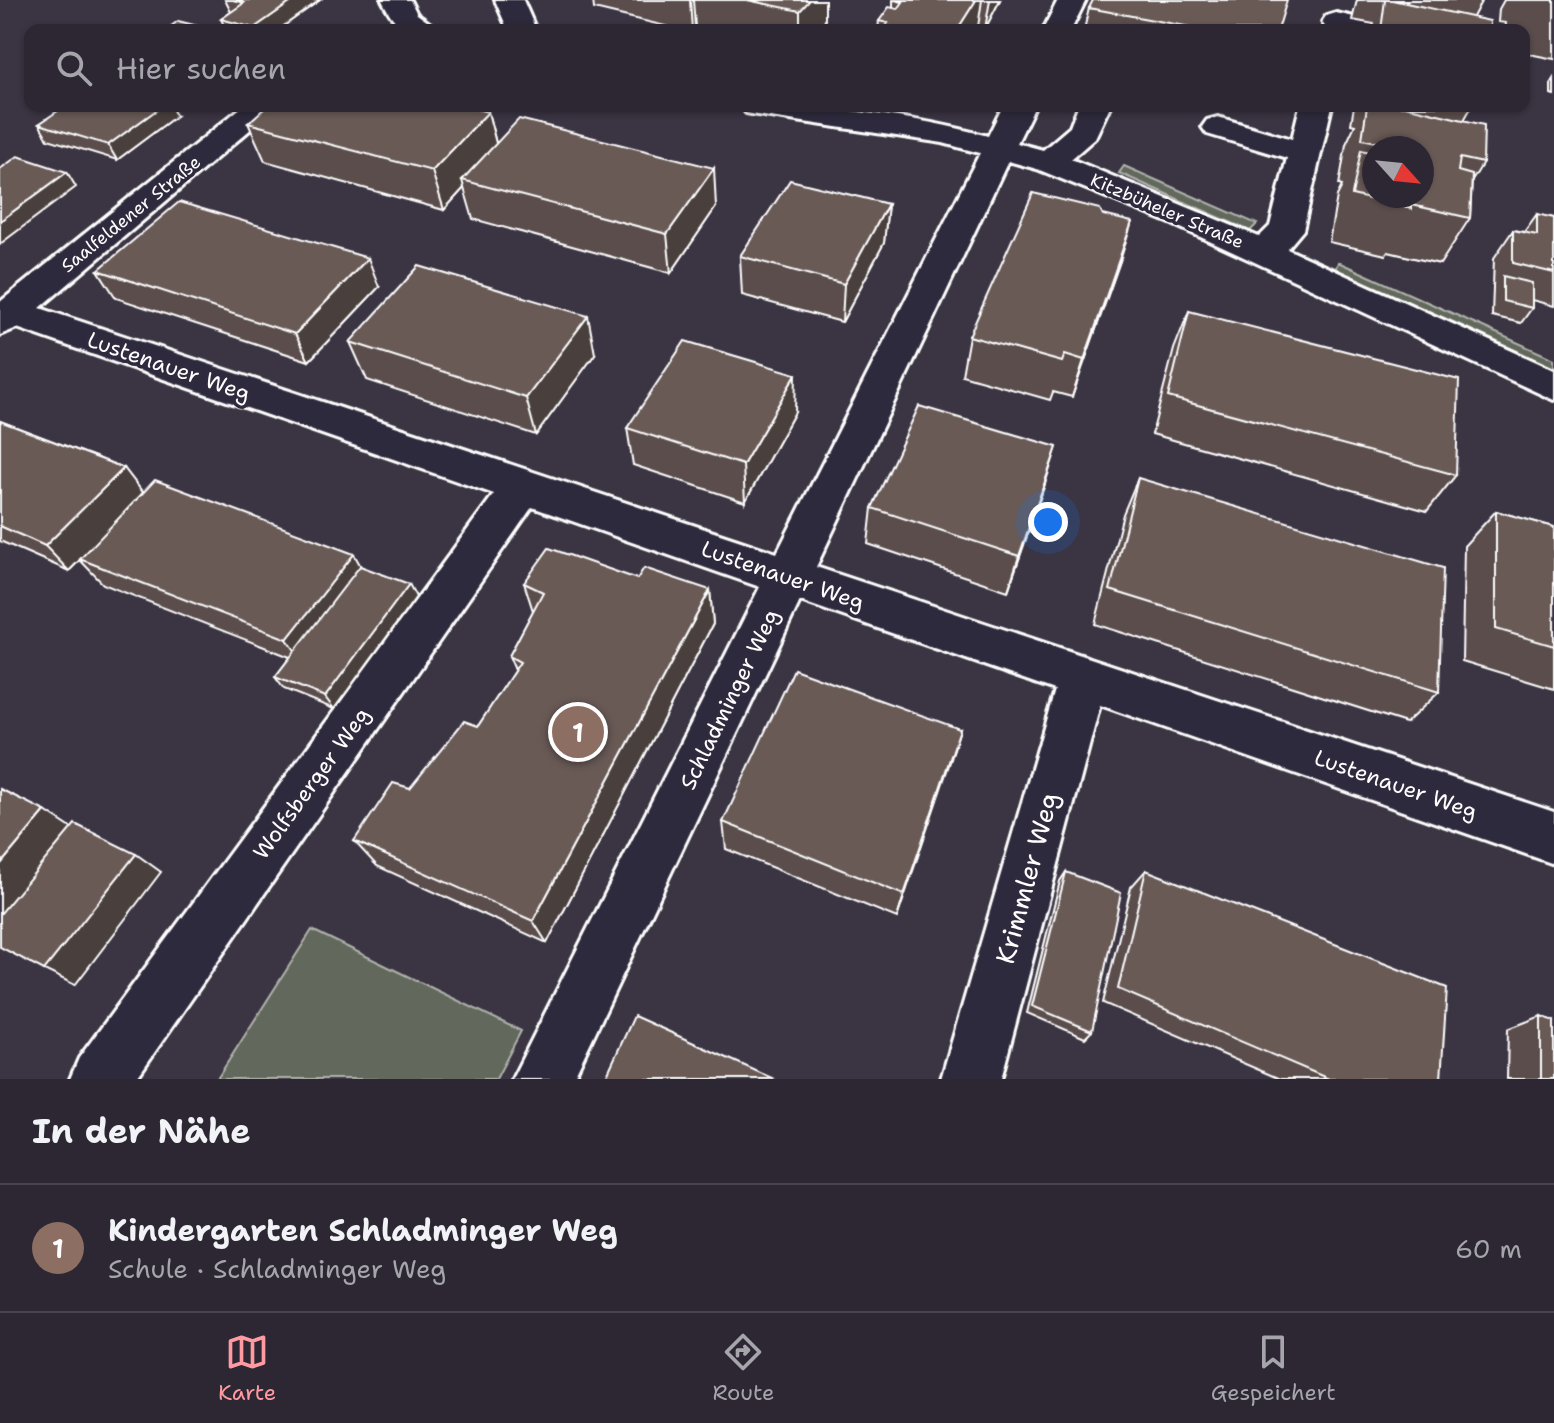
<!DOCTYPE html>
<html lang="de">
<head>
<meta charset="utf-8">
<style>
  body { margin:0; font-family:"Shantell Sans",sans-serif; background:#38333e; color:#f1f3f6 }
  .compass { position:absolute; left:1362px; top:136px; width:72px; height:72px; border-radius:50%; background:#2c2732; box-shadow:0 2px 6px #0004; rotate:117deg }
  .you { position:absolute; left:1048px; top:522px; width:28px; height:28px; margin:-20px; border:6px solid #fff; border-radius:50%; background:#1a73e8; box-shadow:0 0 0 12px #1a73e833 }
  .badge { display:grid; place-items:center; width:52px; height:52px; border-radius:50%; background:#ff9aa2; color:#fff; font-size:26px; font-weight:700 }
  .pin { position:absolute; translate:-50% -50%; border:4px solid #fff; box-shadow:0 2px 8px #0006 }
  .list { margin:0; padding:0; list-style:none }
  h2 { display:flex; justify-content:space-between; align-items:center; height:104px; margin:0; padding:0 32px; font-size:34px }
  h2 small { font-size:26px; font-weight:400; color:#a6a5ac }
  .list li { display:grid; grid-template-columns:52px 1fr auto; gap:24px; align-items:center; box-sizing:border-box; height:128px; padding:0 32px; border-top:2px solid #48444d }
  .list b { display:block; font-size:30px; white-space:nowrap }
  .list p { margin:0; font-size:26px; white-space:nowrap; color:#a6a5ac }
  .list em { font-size:26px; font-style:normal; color:#a6a5ac }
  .icon { flex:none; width:44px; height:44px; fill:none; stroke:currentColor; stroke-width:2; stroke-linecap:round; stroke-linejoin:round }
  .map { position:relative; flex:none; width:1554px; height:1079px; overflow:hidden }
  .search { position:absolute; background:#2c2732; box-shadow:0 2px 6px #0004; left:24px; right:24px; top:24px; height:88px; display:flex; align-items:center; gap:20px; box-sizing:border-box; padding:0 28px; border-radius:16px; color:#a6a5ac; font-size:30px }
  .sheet { height:232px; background:#2c2732 }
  nav { display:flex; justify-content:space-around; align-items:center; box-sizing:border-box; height:112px; border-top:2px solid #48444d; background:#2c2732; font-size:22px; color:#a6a5ac }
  nav a { display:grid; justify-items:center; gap:4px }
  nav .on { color:#ff9aa2 }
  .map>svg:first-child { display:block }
  .green { fill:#62685b; stroke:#b0b4ad; stroke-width:2 }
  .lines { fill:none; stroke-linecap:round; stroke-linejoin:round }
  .minor-casing { stroke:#fff; stroke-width:6 }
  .minor { fill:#2f2a3d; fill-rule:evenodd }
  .wall { fill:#5a4d4b; stroke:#fff; stroke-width:2; fill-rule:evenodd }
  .shaded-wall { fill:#4a3f3d; stroke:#fff; stroke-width:2 }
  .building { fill:#695a57; stroke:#fff; stroke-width:2 }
  .labels { text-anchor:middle; stroke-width:7; stroke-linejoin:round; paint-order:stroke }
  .far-street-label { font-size:18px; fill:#fff; stroke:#2f2a3d }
  .street-label { font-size:22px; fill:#fff; stroke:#2f2a3d }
  .near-street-label { font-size:26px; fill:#fff; stroke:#2f2a3d }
</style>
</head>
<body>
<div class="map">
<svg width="1554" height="1079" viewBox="0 0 1554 1079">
  <rect width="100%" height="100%" fill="#3b3442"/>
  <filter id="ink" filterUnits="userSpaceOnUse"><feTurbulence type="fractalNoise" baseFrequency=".0125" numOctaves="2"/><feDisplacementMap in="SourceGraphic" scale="16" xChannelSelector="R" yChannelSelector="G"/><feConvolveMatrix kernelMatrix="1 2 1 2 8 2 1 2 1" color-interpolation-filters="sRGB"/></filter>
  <g filter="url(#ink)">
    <g class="green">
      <path d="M 1124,166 L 1257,224 L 1250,231 L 1119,173 Z"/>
      <path d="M 1338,262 L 1554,359 L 1554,370 L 1335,270 Z"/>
      <path d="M 312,930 L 521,1031 L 496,1079 L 217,1079 Z"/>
    </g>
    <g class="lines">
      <defs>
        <g id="minor">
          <path d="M 382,0 L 410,0 L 417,14 L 439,30 C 404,30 399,33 382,0 Z"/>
          <path d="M 495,0 L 523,0 L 536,30 L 508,30 Z"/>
          <path d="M 1058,0 L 1086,0 L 1071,30 L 1043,30 Z"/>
          <path d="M 1336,13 L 1386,24 L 1390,30 L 1326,28 L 1322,22 L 1326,16 Z"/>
          <path d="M 243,106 L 278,106 L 40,308 L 777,553 L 980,153 L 943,143 L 757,115 L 746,113 L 741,106 C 825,106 907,114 988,136 L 1003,106 L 1035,106 L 1017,143 L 1043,150 L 1070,127 L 1078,106 L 1110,106 L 1095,138 L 1071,159 L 1259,237 L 1270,226 L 1287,158 L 1207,134 L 1202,127 L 1207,120 L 1218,117 L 1292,139 L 1300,106 L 1332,106 L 1303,230 L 1287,249 L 1554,370 L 1554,400 L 1170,223 L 1037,169 L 1008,161 L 816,567 L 1554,812 L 1554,864 L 1100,705 L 1001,1079 L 941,1079 L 1055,690 L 800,601 L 573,1079 L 512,1079 L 760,587 L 532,507 L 136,1079 L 70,1079 L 79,1058 L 494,494 L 17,328 L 0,335 L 0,302 Z"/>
        </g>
      </defs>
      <use href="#minor" class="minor-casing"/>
      <use href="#minor" class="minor"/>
    </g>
    <g class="wall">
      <path d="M 225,0 L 320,0 L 278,30 L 226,30 L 221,19 L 231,12 Z"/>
      <path d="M 593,0 L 825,0 L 825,20 L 816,30 L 709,30 L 695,27 L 693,30 L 682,30 L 594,9 Z"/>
      <path d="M 893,0 L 1000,0 L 985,29 L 978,27 L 976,30 L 878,30 L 879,21 L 893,8 Z"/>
      <path d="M 1357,0 L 1482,0 L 1473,17 L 1490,30 L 1371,30 L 1374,24 L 1352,20 Z"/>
      <path d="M 1504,0 L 1554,0 L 1554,59 L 1524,53 L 1524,30 L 1505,30 L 1506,23 L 1498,22 L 1499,9 Z"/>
      <path d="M 1089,8 L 1278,30 L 1084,30 Z"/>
      <path d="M 1554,79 L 1554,95 L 1551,94 L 1551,84 Z"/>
      <path d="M 1354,106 L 1472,106 L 1464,120 L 1483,163 L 1472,181 L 1470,218 L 1440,264 L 1388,252 L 1386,255 L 1329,242 L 1337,196 L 1342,186 L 1339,185 L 1346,144 L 1355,125 L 1351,124 ZM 1374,148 L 1422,148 L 1374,196 Z"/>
      <path d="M 488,112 L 496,143 L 716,207 L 671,273 L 473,219 L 464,188 L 444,210 L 265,161 L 248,123 Z"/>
      <path d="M 176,116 L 117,160 L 48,139 L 39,124 Z"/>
      <path d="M 888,204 L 884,243 L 842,322 L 742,295 L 740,256 Z"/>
      <path d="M 1537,214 L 1554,218 L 1554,306 L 1532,300 L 1532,308 L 1521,323 L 1492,316 L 1494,258 L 1513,230 L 1524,232 Z"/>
      <path d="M 1120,261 L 1072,397 L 1053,392 L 1050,400 L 962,375 L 969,336 Z"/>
      <path d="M 98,270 L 379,287 L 309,361 L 116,298 Z"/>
      <path d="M 1189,311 L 1456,475 L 1427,511 L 1152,434 L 1174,349 Z"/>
      <path d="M 350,342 L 595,354 L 536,435 L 367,380 Z"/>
      <path d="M 795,412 L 745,502 L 633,465 L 627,428 Z"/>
      <path d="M 0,421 L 124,468 L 143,493 L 360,566 L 416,597 L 334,709 L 284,689 L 275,677 L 290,657 L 103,584 L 80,560 L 69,571 L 0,541 Z"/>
      <path d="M 1138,478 L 1439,692 L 1406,723 L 1095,624 L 1123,514 Z"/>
      <path d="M 1045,484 L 1008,591 L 868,544 L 872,508 Z"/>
      <path d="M 1496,511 L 1554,527 L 1554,689 L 1462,661 L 1464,546 Z"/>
      <path d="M 637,579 L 710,590 L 713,624 L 547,943 L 377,866 L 354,841 L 478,726 L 515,670 L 509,656 L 533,611 L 524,583 Z"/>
      <path d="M 960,729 L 897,918 L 726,849 L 723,822 Z"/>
      <path d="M 1146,870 L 1441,1079 L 1280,1079 L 1103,1003 L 1131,887 Z"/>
      <path d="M 1066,872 L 1092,1031 L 1085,1038 L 1027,1013 L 1060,881 Z"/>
      <path d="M 1541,1016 L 1554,1079 L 1507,1079 L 1508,1029 Z"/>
    </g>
    <g class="shaded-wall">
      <path d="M 294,0 L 320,0 L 278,30 L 255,30 L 254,28 Z"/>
      <path d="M 690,0 L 693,0 L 695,27 L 693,30 L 692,30 Z"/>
      <path d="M 808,0 L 825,0 L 825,20 L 816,30 L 800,30 L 800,11 Z"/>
      <path d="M 976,0 L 982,0 L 978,27 L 976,30 L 957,30 Z"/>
      <path d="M 990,0 L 1000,0 L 985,29 Z"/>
      <path d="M 162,106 L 171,106 L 176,116 L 117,160 L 108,145 Z"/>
      <path d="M 488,112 L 498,151 L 462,180 L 464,188 L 444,210 L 432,171 Z"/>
      <path d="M 714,168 L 716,207 L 671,273 L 667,234 Z"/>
      <path d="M 67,172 L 76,187 L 0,244 L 0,221 Z"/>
      <path d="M 888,204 L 884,243 L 842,322 L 844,284 Z"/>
      <path d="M 1132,222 L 1120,261 L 1072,397 L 1084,360 Z"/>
      <path d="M 368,258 L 379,287 L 309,361 L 295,334 Z"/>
      <path d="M 588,316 L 595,354 L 536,435 L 526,398 Z"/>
      <path d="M 796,374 L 795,412 L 745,502 L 743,465 Z"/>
      <path d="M 1057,447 L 1045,484 L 1008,591 L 1019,556 Z"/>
      <path d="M 124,468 L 144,494 L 69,571 L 45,546 Z"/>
      <path d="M 354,554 L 368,579 L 304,663 L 287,639 Z"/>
      <path d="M 409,584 L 416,597 L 334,709 L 325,697 Z"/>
      <path d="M 710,590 L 713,624 L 547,943 L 533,921 Z"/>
      <path d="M 960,729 L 951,759 L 897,918 L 904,895 Z"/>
      <path d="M 45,811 L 74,830 L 0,920 L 0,865 Z"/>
      <path d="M 136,854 L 161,872 L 75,985 L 44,970 Z"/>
    </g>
    <g class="building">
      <path d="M 233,0 L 294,0 L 254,28 L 221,19 L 244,3 Z"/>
      <path d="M 747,0 L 810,0 L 800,11 Z"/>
      <path d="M 894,0 L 976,0 L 957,30 L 882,30 L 888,23 L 879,21 L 889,7 L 898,9 L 903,2 Z"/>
      <path d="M 1093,0 L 1287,0 L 1278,30 L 1207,30 L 1089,8 Z"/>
      <path d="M 1385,0 L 1392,0 L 1490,21 L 1490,30 L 1381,30 Z"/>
      <path d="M 178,21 L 214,30 L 166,30 Z"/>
      <path d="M 65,106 L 162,106 L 108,145 L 39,124 Z"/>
      <path d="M 267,106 L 465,106 L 488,112 L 432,171 L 248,123 Z"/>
      <path d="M 1367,106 L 1405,106 L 1484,125 L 1483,163 L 1460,158 L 1458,171 L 1472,175 L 1470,218 L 1412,205 L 1412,209 L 1352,195 L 1361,150 L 1374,153 L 1374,196 L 1422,196 L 1422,148 L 1405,148 L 1362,139 Z"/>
      <path d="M 519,119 L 714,168 L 667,234 L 462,180 Z"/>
      <path d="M 18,156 L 67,172 L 0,221 L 0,169 Z"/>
      <path d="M 790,180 L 888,204 L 844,284 L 740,256 Z"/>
      <path d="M 1033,193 L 1100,209 L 1103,215 L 1132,222 L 1084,360 L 1065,354 L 1062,362 L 969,336 Z"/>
      <path d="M 179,202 L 368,258 L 295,334 L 98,270 Z"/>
      <path d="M 1537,214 L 1554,218 L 1554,273 L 1513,263 L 1513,230 L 1537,235 Z"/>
      <path d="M 419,266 L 588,316 L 526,398 L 350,342 Z"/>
      <path d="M 1503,276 L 1532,283 L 1532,308 L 1503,301 Z"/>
      <path d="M 1189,311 L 1459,380 L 1456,475 L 1168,397 Z"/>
      <path d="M 685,341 L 796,374 L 743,465 L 627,428 Z"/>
      <path d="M 919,406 L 1057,447 L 1019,556 L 872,508 Z"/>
      <path d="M 0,421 L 124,468 L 45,546 L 0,526 Z"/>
      <path d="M 1138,478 L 1443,568 L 1439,692 L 1110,590 Z"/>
      <path d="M 155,480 L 354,554 L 287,639 L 80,559 Z"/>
      <path d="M 1496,511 L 1554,527 L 1554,646 L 1496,629 Z"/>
      <path d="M 549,548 L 637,579 L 644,568 L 710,590 L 533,921 L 354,841 L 393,783 L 410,788 L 464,721 L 478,726 L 520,662 L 509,656 L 543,592 L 524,583 Z"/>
      <path d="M 360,566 L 409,584 L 325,697 L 275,677 Z"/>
      <path d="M 794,669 L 960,729 L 904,895 L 723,822 Z"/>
      <path d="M 0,789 L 45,811 L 0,865 Z"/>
      <path d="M 75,824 L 136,854 L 44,970 L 0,947 L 0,914 Z"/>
      <path d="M 1146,870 L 1447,988 L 1441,1079 L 1329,1079 L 1118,989 Z"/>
      <path d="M 1066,872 L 1121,893 L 1092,1031 L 1032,1006 Z"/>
      <path d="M 634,1016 L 774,1079 L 605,1079 Z"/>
      <path d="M 1541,1016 L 1554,1021 L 1554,1079 L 1541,1079 Z"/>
    </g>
  </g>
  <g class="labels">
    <g class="far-street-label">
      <text transform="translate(1167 211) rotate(23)" y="6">Kitzbüheler Straße</text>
      <text transform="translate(131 214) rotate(-39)" y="6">Saalfeldener Straße</text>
    </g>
    <g class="street-label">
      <text transform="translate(169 366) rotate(19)" y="8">Lustenauer Weg</text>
      <text transform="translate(783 575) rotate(19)" y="8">Lustenauer Weg</text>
      <text transform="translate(729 699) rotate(-64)" y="8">Schladminger Weg</text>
      <text transform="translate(311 783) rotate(-54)" y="8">Wolfsberger Weg</text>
      <text transform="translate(1396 784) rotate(19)" y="8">Lustenauer Weg</text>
    </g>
    <g class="near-street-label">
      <text transform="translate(1027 878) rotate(-75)" y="9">Krimmler Weg</text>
    </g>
  </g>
</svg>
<svg class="compass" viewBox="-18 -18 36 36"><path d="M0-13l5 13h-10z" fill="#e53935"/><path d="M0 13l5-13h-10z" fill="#a6a5ac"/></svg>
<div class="you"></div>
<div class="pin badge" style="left:578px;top:732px;background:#8d6e63">1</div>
<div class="search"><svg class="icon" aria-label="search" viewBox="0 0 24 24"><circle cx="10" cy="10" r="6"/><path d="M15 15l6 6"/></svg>Hier suchen</div>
</div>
<section class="sheet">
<h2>In der Nähe<small></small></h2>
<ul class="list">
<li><span class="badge" style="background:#8d6e63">1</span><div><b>Kindergarten Schladminger Weg</b><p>Schule · Schladminger Weg</p></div><em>60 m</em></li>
</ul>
</section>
<nav>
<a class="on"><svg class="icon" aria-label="map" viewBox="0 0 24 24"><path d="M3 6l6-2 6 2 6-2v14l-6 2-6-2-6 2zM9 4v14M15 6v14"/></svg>Karte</a>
<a><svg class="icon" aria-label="directions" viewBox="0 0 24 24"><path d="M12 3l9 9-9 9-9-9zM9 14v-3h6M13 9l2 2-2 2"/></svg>Route</a>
<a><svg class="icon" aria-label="saved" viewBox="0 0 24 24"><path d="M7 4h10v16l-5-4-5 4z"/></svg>Gespeichert</a>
</nav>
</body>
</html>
